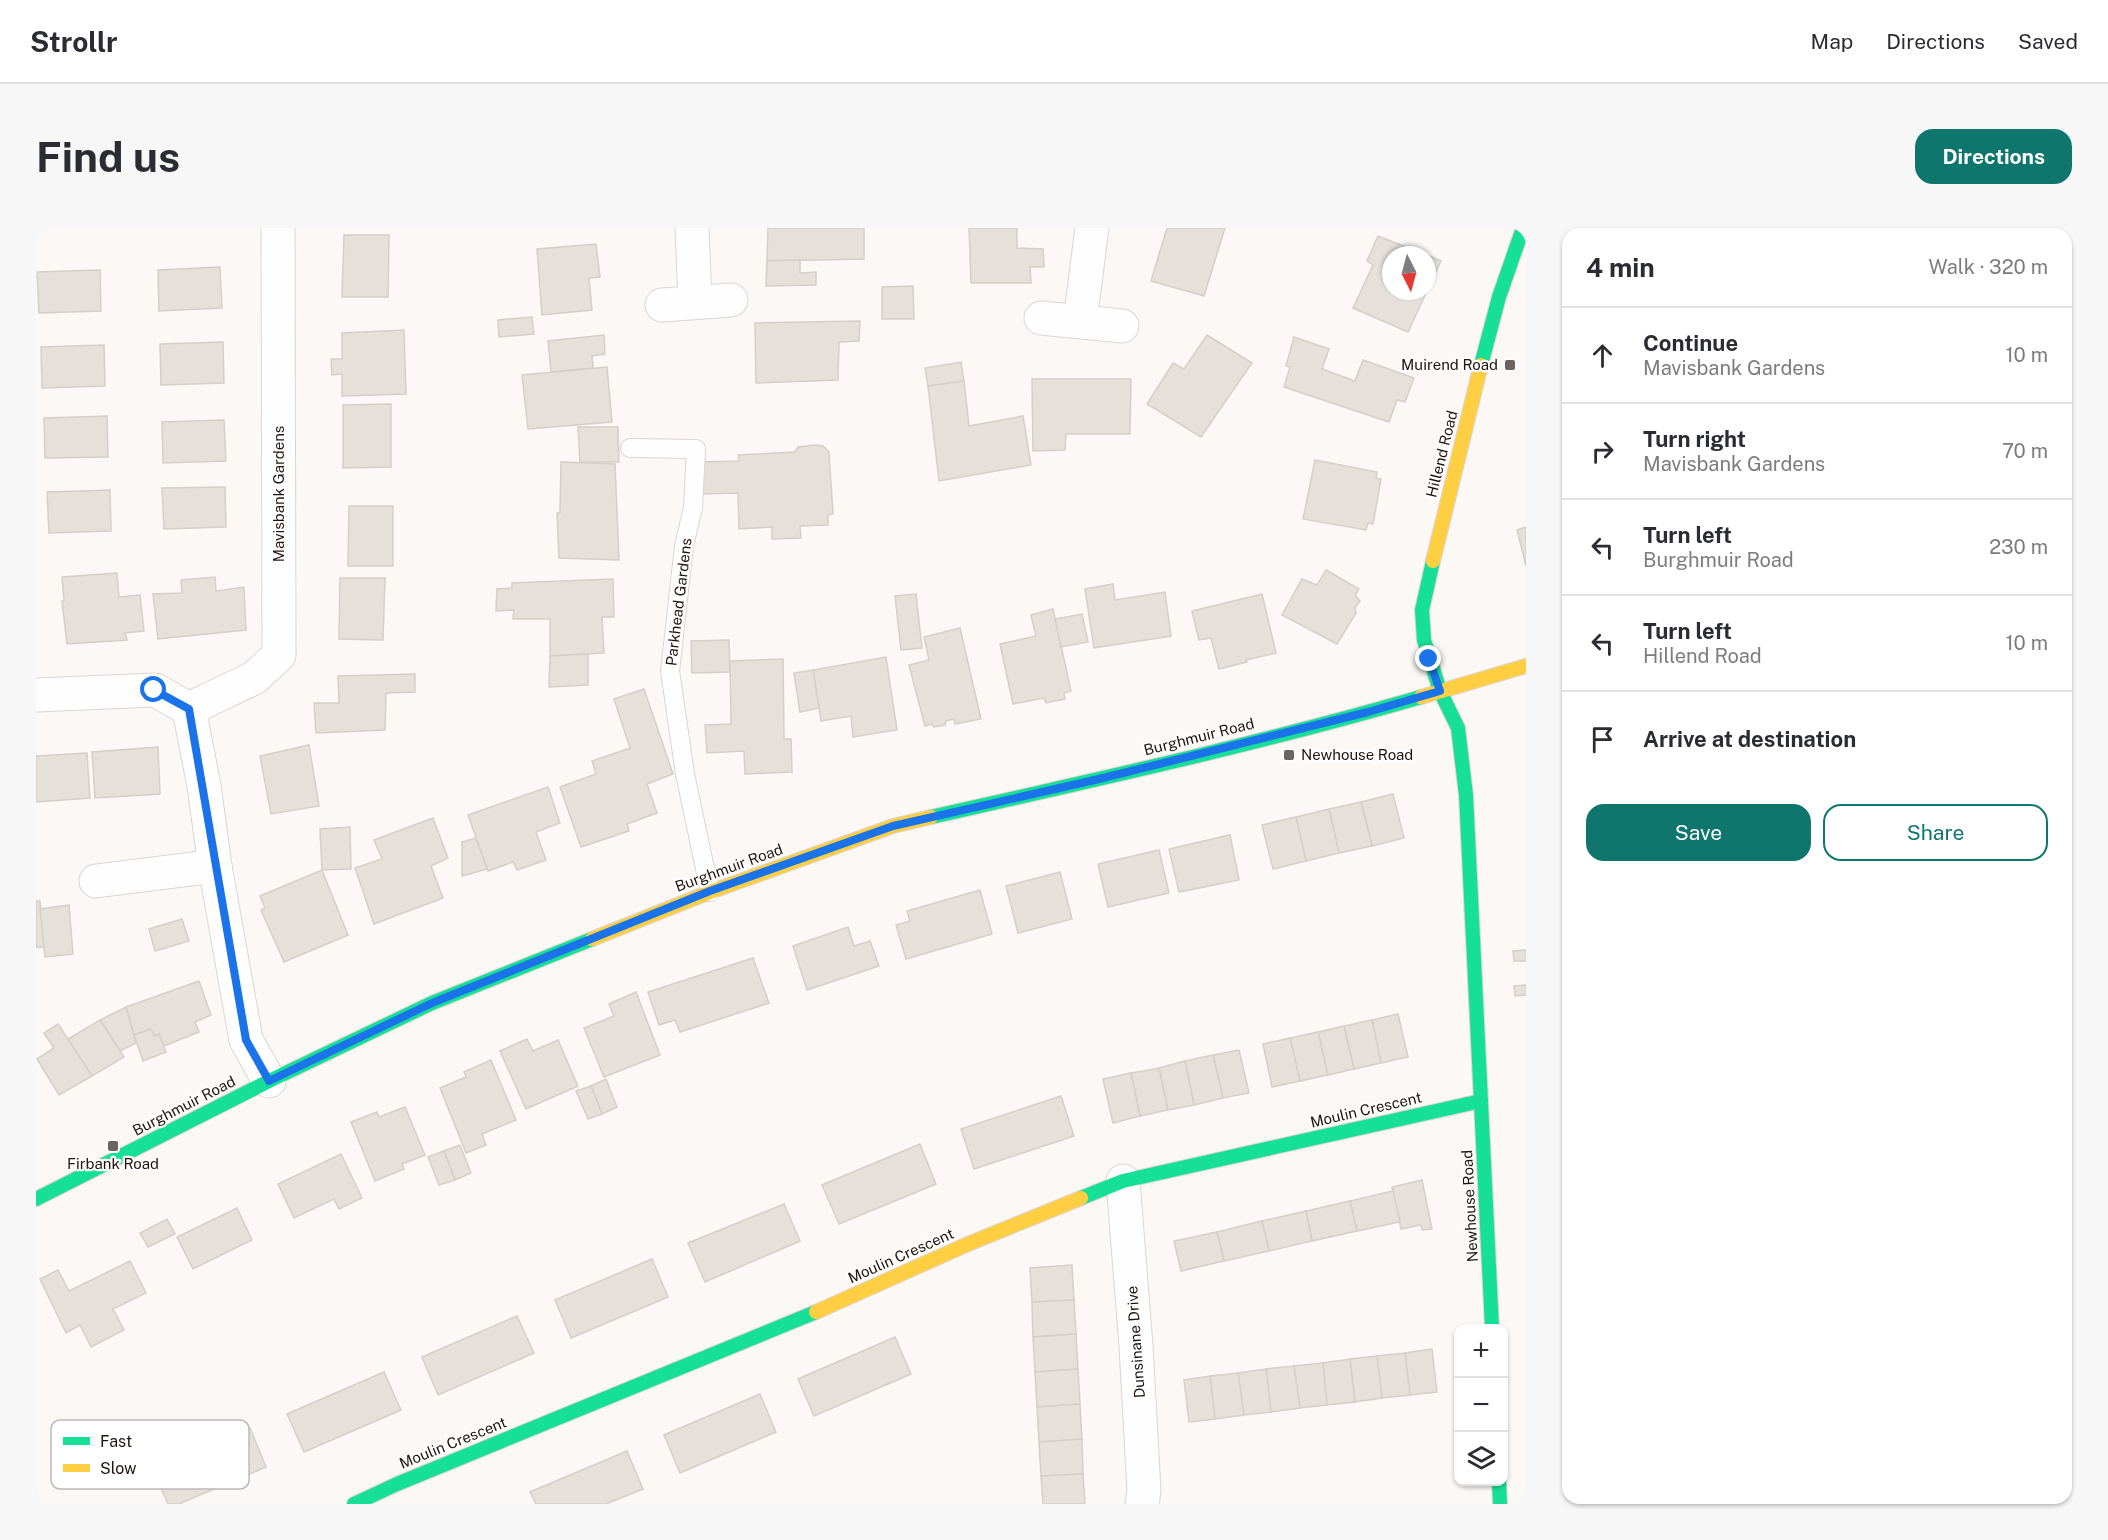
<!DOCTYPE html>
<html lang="en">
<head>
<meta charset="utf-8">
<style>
  body { margin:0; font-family:"Public Sans",sans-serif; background:#f7f7f7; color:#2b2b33 }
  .controls { position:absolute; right:18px; bottom:18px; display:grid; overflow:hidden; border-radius:12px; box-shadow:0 2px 4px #0004 }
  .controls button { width:54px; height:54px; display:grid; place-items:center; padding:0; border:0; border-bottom:2px solid #e1e1e2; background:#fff; color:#2b2b33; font:30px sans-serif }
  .compass { position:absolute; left:1346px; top:18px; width:54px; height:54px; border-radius:50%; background:#fff; box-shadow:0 2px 4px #0004; rotate:174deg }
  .stop { position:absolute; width:18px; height:18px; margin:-14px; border:4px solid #1a73e8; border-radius:50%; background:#fff }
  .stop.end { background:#1a73e8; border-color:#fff; box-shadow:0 2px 6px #0008 }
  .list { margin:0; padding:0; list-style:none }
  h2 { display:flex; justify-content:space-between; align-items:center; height:78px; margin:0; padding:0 24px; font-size:26px }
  h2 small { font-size:20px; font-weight:400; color:#7c7c81 }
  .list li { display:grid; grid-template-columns:39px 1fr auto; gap:18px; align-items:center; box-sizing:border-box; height:96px; padding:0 24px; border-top:2px solid #e1e1e2 }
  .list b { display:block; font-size:22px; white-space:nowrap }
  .list p { margin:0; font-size:20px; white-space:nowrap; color:#7c7c81 }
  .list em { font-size:20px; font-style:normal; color:#7c7c81 }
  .actions { display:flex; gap:12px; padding:18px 24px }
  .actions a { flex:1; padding:14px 0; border:2px solid #0f766e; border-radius:18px; text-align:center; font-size:21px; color:#0f766e }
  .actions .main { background:#0f766e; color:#fff }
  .icon { flex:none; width:33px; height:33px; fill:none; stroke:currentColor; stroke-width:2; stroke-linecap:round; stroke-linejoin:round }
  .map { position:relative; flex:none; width:1490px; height:1276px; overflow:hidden; border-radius:18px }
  header { display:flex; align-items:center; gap:36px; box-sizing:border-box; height:84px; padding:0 30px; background:#fff; border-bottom:2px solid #e1e1e2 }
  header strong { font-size:28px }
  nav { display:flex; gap:33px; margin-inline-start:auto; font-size:21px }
  .intro { display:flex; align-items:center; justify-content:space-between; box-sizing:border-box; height:144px; padding:0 36px }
  h1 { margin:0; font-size:42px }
  .button { padding:15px 27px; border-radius:18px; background:#0f766e; color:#fff; font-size:21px; font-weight:700 }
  main { display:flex; gap:36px; padding:0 36px }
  aside { flex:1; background:#fff; border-radius:18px; box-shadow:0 2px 4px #0004 }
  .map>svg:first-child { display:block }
  .building { fill:#e5e0d9; stroke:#d4cfc8; stroke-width:1.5 }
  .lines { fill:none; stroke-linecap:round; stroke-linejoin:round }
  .lane-casing { stroke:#ddd5d1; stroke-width:20 }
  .street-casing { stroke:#ddd5d1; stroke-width:35 }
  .fast-casing { stroke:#ddd5d1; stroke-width:16 }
  .slow-casing { stroke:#ddd5d1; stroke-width:16 }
  .lane { stroke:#fefefe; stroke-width:18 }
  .street { stroke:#fefefe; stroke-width:33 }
  .fast { stroke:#16e098; stroke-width:14 }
  .slow { stroke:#ffcf43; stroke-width:14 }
  .route { stroke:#1a73e8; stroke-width:8 }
  .poi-dot { fill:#6d645f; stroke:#fff; stroke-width:2 }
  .labels { text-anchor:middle; stroke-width:4.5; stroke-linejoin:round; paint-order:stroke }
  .poi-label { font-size:15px; fill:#20140e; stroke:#fff; text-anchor:end }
  .street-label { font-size:15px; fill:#20140e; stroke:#fff }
  .key { fill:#fff; stroke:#bcb8b7; stroke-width:1.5 }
  .key-label { font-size:16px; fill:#20140e }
</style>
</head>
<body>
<header>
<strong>Strollr</strong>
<nav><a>Map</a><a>Directions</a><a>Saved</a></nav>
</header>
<div class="intro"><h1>Find us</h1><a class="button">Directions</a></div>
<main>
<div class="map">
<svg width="1490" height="1276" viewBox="0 0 1490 1276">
  <rect width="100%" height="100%" fill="#fbf8f6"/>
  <g class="building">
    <path d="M 732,0 L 828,0 L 828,31 L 731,33 Z"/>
    <path d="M 933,0 L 981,0 L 981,20 L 1007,21 L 1008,39 L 994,39 L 995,55 L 935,55 Z"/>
    <path d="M 1131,0 L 1189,0 L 1168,68 L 1115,53 Z"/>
    <path d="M 308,7 L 353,7 L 352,69 L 306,69 Z"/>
    <path d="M 1342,8 L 1390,27 L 1355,27 L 1355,63 L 1391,63 L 1372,104 L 1317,80 L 1337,37 L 1331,33 Z"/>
    <path d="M 560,16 L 564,49 L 553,50 L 556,82 L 506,87 L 501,21 Z"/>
    <path d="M 1391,27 L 1405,33 L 1391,63 Z"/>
    <path d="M 764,32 L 764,45 L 780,44 L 780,57 L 730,58 L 731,33 Z"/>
    <path d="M 184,39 L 186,80 L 123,83 L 122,42 Z"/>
    <path d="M 64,42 L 65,83 L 3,85 L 1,44 Z"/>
    <path d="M 877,58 L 878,91 L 846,91 L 846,59 Z"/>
    <path d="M 496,89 L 498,106 L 463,109 L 462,92 Z"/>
    <path d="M 824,93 L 823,113 L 803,114 L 802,152 L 720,155 L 719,95 Z"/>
    <path d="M 368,102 L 370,166 L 306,168 L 306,146 L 296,147 L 295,131 L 306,131 L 306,105 Z"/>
    <path d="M 568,107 L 569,126 L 556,128 L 557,140 L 515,144 L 512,113 Z"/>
    <path d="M 1171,107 L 1216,135 L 1165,209 L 1111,176 L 1137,135 L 1148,141 Z"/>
    <path d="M 1258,109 L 1293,121 L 1286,141 L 1319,153 L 1327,132 L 1378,150 L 1369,174 L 1361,172 L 1353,194 L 1248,159 L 1254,139 L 1250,138 Z"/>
    <path d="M 187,114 L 188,155 L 125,157 L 124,116 Z"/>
    <path d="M 68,117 L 69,158 L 6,160 L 5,119 Z"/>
    <path d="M 925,134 L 928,153 L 892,158 L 889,140 Z"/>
    <path d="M 571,139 L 576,194 L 492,201 L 486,147 Z"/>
    <path d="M 996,151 L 1095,151 L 1094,206 L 1030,206 L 1029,222 L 997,223 Z"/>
    <path d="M 928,153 L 933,198 L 987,188 L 995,237 L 903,253 L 892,158 Z"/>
    <path d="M 355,176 L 355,239 L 307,240 L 307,177 Z"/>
    <path d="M 71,188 L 72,229 L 9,230 L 8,190 Z"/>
    <path d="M 188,192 L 190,233 L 127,235 L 126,194 Z"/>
    <path d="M 542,199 L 582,199 L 583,234 L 544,234 Z"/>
    <path d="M 780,217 L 787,218 L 793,224 L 797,286 L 792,287 L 792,297 L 764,298 L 765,310 L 736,311 L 736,299 L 703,301 L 702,265 L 665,266 L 664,234 L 703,233 L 702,227 L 759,224 L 762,219 Z"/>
    <path d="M 1279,232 L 1341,244 L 1340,250 L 1345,251 L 1337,296 L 1332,295 L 1330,302 L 1267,291 Z"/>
    <path d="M 525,234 L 579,236 L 583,332 L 523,330 L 521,285 L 524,285 Z"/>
    <path d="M 189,259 L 190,299 L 128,301 L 126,260 Z"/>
    <path d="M 74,262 L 75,303 L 13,305 L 11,264 Z"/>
    <path d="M 313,278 L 357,278 L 357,338 L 312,338 Z"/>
    <path d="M 1490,299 L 1490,338 L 1481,302 Z"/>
    <path d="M 1290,342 L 1323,361 L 1319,367 L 1324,373 L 1319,380 L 1320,385 L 1301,416 L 1246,387 L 1266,351 L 1281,357 Z"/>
    <path d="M 81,345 L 83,369 L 104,367 L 108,403 L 89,405 L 91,412 L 31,416 L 26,373 L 28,373 L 26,349 Z"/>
    <path d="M 179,349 L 180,363 L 208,359 L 210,402 L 122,411 L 117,366 L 146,365 L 145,352 Z"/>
    <path d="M 304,350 L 349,350 L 347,412 L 303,411 Z"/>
    <path d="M 577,351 L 578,389 L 566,389 L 568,425 L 514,428 L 514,391 L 477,391 L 478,382 L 460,383 L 461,361 L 476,360 L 476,355 Z"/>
    <path d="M 1077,356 L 1079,372 L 1129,364 L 1135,408 L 1058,420 L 1049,361 Z"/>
    <path d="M 880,366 L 886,420 L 865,422 L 859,368 Z"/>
    <path d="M 1226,366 L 1240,425 L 1210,432 L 1211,434 L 1183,441 L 1175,410 L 1163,412 L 1156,383 Z"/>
    <path d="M 1017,381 L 1035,463 L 1028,465 L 1029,471 L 1010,475 L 1008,470 L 977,476 L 964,416 L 1000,408 L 995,387 Z"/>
    <path d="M 1046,386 L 1052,414 L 1025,419 L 1019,391 Z"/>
    <path d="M 924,400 L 945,491 L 919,496 L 918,491 L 910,493 L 909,497 L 898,499 L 896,496 L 889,498 L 873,437 L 893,432 L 888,409 Z"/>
    <path d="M 693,412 L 694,444 L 656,445 L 655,413 Z"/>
    <path d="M 552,426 L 552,457 L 513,459 L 514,428 Z"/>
    <path d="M 850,429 L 861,502 L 817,509 L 815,488 L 785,493 L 777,442 Z"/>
    <path d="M 747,431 L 748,511 L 755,511 L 756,544 L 709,546 L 708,523 L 671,525 L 669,497 L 695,496 L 694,433 Z"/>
    <path d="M 777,442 L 783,480 L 764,484 L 758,445 Z"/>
    <path d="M 379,446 L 379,464 L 350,465 L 349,502 L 280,505 L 278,475 L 303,475 L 302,448 Z"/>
    <path d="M 608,461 L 637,546 L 611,556 L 621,585 L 591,596 L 593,603 L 545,619 L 524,559 L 560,546 L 556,533 L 594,520 L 578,471 Z"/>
    <path d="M 273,517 L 283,578 L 235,586 L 224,528 Z"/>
    <path d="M 122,519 L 124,566 L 59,570 L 56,524 Z"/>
    <path d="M 51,525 L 54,570 L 0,574 L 0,528 Z"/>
    <path d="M 512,559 L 524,595 L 500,604 L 510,632 L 481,642 L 477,634 L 452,643 L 432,587 Z"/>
    <path d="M 1357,566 L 1368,610 L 1336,618 L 1325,574 Z"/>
    <path d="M 1325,574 L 1336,618 L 1303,625 L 1293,581 Z"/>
    <path d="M 1293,581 L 1303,625 L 1270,633 L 1260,589 Z"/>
    <path d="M 1260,589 L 1270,633 L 1237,641 L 1226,597 Z"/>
    <path d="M 397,590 L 412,630 L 395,638 L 407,670 L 338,696 L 319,640 L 346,631 L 338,612 Z"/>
    <path d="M 314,599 L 315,641 L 286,642 L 284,601 Z"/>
    <path d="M 1194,607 L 1203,652 L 1143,664 L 1133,621 Z"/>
    <path d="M 440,610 L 451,641 L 426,648 L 426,614 Z"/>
    <path d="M 1123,622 L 1133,665 L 1072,679 L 1062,636 Z"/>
    <path d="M 286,642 L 312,707 L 248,734 L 225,682 L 229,680 L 224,668 Z"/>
    <path d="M 1024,644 L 1036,691 L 982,705 L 970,658 Z"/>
    <path d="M 944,662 L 956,706 L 870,731 L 860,697 L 874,693 L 871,683 Z"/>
    <path d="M 0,673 L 4,673 L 8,719 L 0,719 Z"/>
    <path d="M 33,677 L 37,726 L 9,729 L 4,681 Z"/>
    <path d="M 146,691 L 153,713 L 119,723 L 113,701 Z"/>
    <path d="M 812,699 L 818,718 L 834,713 L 843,738 L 771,762 L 757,718 Z"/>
    <path d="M 1490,722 L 1490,733 L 1478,733 L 1477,723 Z"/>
    <path d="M 717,730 L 733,775 L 644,804 L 639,792 L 623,797 L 612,764 Z"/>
    <path d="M 163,753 L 175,787 L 159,794 L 163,804 L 128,818 L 123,806 L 118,808 L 115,801 L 98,807 L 90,779 Z"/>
    <path d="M 1490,757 L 1490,767 L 1479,768 L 1478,758 Z"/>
    <path d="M 600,764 L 624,827 L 568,849 L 548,800 L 578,788 L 573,776 Z"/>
    <path d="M 90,779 L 100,815 L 84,823 L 64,792 Z"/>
    <path d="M 1362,786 L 1372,829 L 1345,835 L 1336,792 Z"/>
    <path d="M 64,792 L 88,829 L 56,848 L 32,811 Z"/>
    <path d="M 1336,792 L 1345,835 L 1318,841 L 1308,798 Z"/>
    <path d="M 22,796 L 56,848 L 23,867 L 1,831 L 18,820 L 8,805 Z"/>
    <path d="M 1308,798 L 1318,841 L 1292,847 L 1282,804 Z"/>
    <path d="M 115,801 L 118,808 L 123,806 L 130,824 L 107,833 L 98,807 Z"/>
    <path d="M 1282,804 L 1292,847 L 1264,853 L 1254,810 Z"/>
    <path d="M 1254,810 L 1264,853 L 1236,859 L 1227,816 Z"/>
    <path d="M 491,811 L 497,823 L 522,812 L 542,858 L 490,881 L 464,823 Z"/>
    <path d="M 1203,822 L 1213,865 L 1187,870 L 1177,827 Z"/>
    <path d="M 1177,827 L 1187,870 L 1158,877 L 1149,833 Z"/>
    <path d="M 455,832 L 480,892 L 446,906 L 450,917 L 430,925 L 404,860 L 430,849 L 428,844 Z"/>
    <path d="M 1149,833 L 1158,877 L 1132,882 L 1123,840 Z"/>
    <path d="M 1123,840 L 1132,882 L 1104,888 L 1095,845 Z"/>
    <path d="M 1095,845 L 1104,888 L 1077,895 L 1067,851 Z"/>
    <path d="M 570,851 L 581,879 L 566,886 L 555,858 Z"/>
    <path d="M 555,858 L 566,886 L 552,891 L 540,863 Z"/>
    <path d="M 1025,868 L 1038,908 L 938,941 L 925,901 Z"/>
    <path d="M 369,879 L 389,927 L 366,936 L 368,941 L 339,953 L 315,894 L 341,884 L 343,889 Z"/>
    <path d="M 884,916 L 900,956 L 803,996 L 786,957 Z"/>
    <path d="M 424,917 L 435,945 L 419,952 L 408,923 Z"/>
    <path d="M 408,923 L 419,952 L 403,957 L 392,929 Z"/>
    <path d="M 305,926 L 326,970 L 303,981 L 298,971 L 258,990 L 242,956 Z"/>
    <path d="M 1386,952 L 1396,1001 L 1386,1002 L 1385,997 L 1365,1001 L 1356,959 Z"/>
    <path d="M 1357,963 L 1364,994 L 1321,1003 L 1314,973 Z"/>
    <path d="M 1314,973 L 1321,1003 L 1276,1013 L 1270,983 Z"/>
    <path d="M 748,976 L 764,1013 L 669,1054 L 652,1015 Z"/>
    <path d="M 201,980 L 216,1012 L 157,1041 L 141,1009 Z"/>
    <path d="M 1270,983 L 1276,1013 L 1233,1023 L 1226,993 Z"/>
    <path d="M 131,991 L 139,1006 L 112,1019 L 104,1005 Z"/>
    <path d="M 1226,993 L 1233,1023 L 1188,1033 L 1181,1004 Z"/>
    <path d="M 1181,1004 L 1188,1033 L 1145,1043 L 1138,1013 Z"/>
    <path d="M 616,1031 L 632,1069 L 535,1110 L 519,1072 Z"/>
    <path d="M 94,1033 L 110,1065 L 77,1081 L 88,1102 L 55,1119 L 44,1097 L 30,1105 L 4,1051 L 22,1042 L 33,1063 Z"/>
    <path d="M 1036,1037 L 1038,1072 L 996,1074 L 994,1040 Z"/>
    <path d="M 1038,1072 L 1040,1106 L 997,1109 L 996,1074 Z"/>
    <path d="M 481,1088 L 498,1125 L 402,1167 L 386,1129 Z"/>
    <path d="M 1040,1106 L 1042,1141 L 999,1144 L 997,1109 Z"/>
    <path d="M 859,1109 L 875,1146 L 778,1188 L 762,1151 Z"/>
    <path d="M 1396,1121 L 1401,1164 L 1374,1167 L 1369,1125 Z"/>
    <path d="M 1369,1125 L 1374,1167 L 1346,1170 L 1341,1128 Z"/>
    <path d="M 1341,1128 L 1346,1170 L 1319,1174 L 1314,1131 Z"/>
    <path d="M 1314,1131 L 1319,1174 L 1291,1177 L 1287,1135 Z"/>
    <path d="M 1287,1135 L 1291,1177 L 1264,1180 L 1258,1138 Z"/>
    <path d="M 1258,1138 L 1264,1180 L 1235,1184 L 1230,1141 Z"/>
    <path d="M 1042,1141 L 1044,1176 L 1001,1179 L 999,1144 Z"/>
    <path d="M 1230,1141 L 1235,1184 L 1208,1187 L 1202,1145 Z"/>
    <path d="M 348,1144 L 365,1182 L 268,1224 L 251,1186 Z"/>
    <path d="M 1202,1145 L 1208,1187 L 1179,1191 L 1174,1148 Z"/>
    <path d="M 1174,1148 L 1179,1191 L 1153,1194 L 1148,1152 Z"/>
    <path d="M 724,1166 L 740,1204 L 644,1245 L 628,1207 Z"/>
    <path d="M 1044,1176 L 1046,1211 L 1003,1214 L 1001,1179 Z"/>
    <path d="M 214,1200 L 230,1239 L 143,1276 L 132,1276 L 117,1242 Z"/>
    <path d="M 1046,1211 L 1047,1246 L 1005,1248 L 1003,1214 Z"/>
    <path d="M 591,1223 L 607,1261 L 570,1276 L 500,1276 L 494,1264 Z"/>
    <path d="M 1047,1246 L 1049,1276 L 1007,1276 L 1005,1248 Z"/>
  </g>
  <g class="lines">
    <defs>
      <path id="lane" d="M 594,220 L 660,221 L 657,280 L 648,318 L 634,443 L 649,546 L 674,664"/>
      <g id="street">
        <path d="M 656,0 L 659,74"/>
        <path d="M 626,77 L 695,72"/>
        <path d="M 1005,90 L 1086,98"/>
        <path d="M 1044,93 L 1056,0"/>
        <path d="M 0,467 L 119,462 L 153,481"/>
        <path d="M 60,653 L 179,638"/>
        <path d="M 233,853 L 210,812 L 179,638 L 168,558 L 153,481 L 218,450 L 243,427 L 242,0"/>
        <path d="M 1087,953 L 1100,1118 L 1108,1263 L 1106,1276"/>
      </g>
      <g id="fast">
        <path d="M 1445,137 L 1463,69 L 1487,0"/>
        <path d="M 1397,333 L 1386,382 L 1388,412 L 1404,463 L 1422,500 L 1430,567 L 1456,1100"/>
        <path d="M 895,589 C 1059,552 1223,516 1385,469"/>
        <path d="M 1045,970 L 1087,953 L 1445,873"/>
        <path d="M 0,971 L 233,853 L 396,775 L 556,711"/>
        <path d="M 1463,1254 L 1464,1276"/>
        <path d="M 318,1276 L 361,1256 L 780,1084"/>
      </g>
      <g id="slow">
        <path d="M 1397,333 L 1445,137"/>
        <path d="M 1385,469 L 1490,438"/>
        <path d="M 556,711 L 674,664 L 857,598 L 895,589"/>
        <path d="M 780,1084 L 932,1016 L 1045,970"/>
      </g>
    </defs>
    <use href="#lane" class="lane-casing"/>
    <use href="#street" class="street-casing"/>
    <use href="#fast" class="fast-casing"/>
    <use href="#slow" class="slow-casing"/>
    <use href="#lane" class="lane"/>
    <use href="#street" class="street"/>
    <use href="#fast" class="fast"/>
    <use href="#slow" class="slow"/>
  </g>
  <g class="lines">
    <path class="route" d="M 118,462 L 153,481 L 210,812 L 233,853 L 396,775 L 674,663 L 857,598 L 1063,551 L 1332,484 L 1404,463 L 1393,431"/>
  </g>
  <g class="poi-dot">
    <rect x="1468" y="131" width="12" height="12" rx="3"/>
    <rect x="1247" y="521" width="12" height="12" rx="3"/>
    <rect x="71" y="912" width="12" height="12" rx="3"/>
  </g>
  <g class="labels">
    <g class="poi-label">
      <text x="1462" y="142">Muirend Road</text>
      <text x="1265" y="532" text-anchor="start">Newhouse Road</text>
      <text x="77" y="941" text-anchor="middle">Firbank Road</text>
    </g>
    <g class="street-label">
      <text transform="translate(1406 226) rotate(-76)" y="5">Hillend Road</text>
      <text transform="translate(243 266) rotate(-90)" y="5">Mavisbank Gardens</text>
      <text transform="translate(643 374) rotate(-83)" y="5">Parkhead Gardens</text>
      <text transform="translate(1163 509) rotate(-14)" y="5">Burghmuir Road</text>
      <text transform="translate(693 640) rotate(-20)" y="5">Burghmuir Road</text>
      <text transform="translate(148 878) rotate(-27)" y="5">Burghmuir Road</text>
      <text transform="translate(1330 882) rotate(-13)" y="5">Moulin Crescent</text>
      <text transform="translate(1434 978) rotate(-93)" y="5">Newhouse Road</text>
      <text transform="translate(865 1028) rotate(-24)" y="5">Moulin Crescent</text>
      <text transform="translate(1100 1114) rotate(-94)" y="5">Dunsinane Drive</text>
      <text transform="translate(417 1215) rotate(-22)" y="5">Moulin Crescent</text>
    </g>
  </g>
  <rect x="15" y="1192" width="198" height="69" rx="9" class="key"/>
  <rect x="27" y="1209" width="27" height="8" fill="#16e098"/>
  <rect x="27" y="1236" width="27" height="8" fill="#ffcf43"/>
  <g class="key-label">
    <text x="64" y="1219">Fast</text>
    <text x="64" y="1246">Slow</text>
  </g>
</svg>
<div class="controls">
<button>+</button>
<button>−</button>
<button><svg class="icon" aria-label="layers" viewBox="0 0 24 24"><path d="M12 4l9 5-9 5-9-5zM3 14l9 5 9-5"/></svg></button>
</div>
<svg class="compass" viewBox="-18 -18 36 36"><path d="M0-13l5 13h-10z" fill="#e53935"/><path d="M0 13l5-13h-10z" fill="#7c7c81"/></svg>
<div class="stop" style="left:118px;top:462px"></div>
<div class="stop end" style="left:1393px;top:431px"></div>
</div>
<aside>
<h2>4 min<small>Walk · 320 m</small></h2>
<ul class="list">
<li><svg class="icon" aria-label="ahead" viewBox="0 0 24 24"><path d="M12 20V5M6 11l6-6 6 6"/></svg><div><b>Continue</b><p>Mavisbank Gardens</p></div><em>10 m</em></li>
<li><svg class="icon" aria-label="right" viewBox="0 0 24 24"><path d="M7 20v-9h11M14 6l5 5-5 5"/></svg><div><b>Turn right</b><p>Mavisbank Gardens</p></div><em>70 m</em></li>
<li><svg class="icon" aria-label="left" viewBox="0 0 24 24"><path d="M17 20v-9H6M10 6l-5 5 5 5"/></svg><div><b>Turn left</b><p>Burghmuir Road</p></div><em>230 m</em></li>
<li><svg class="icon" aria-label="left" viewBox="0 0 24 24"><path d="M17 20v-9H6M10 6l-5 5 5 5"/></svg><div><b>Turn left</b><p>Hillend Road</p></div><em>10 m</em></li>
<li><svg class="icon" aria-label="arrive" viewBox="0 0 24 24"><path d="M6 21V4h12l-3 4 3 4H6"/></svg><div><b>Arrive at destination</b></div></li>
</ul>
<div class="actions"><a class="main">Save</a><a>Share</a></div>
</aside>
</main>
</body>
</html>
